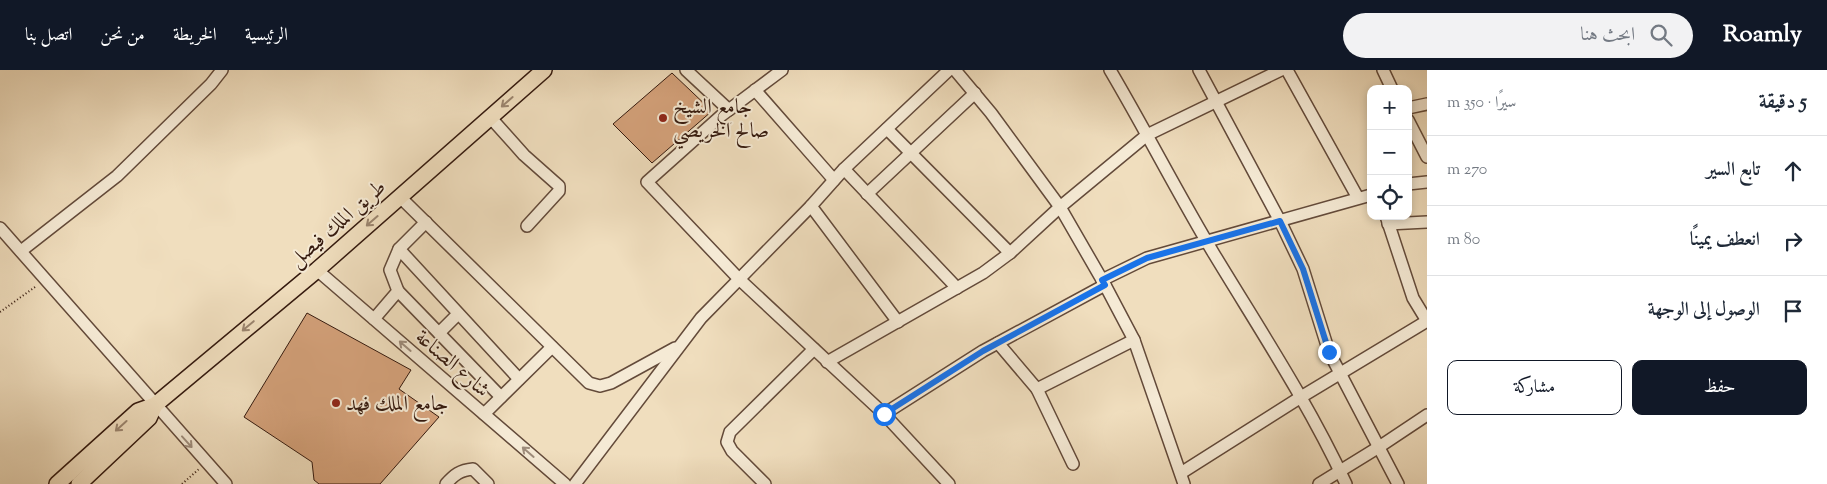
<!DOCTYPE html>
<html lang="ar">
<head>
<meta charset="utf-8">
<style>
  body { margin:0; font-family:"Sorts Mill Goudy",Amiri,serif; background:#f2f2f3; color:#1f2937; direction:rtl }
  .controls { position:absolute; right:15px; top:15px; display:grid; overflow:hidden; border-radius:10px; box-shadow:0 2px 8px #0003 }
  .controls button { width:45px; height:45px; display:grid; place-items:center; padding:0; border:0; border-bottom:1px solid #e0e1e3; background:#fff; color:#1f2937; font:25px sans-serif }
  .stop { position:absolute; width:15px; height:15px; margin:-11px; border:4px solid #1a73e8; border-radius:50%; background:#fff }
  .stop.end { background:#1a73e8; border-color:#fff; box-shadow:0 1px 5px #0008 }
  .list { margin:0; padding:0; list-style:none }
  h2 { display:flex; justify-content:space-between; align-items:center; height:65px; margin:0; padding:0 20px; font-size:21px }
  h2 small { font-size:16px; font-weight:400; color:#747a83 }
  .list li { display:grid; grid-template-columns:32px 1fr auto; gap:15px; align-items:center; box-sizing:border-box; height:70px; padding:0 20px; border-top:1px solid #e0e1e3 }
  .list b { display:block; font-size:19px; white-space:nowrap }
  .list em { font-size:16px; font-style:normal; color:#747a83 }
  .actions { display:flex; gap:10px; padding:15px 20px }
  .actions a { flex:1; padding:11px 0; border:1px solid #111827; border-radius:10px; text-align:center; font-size:18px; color:#111827 }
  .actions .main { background:#111827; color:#fff }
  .icon { flex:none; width:28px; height:28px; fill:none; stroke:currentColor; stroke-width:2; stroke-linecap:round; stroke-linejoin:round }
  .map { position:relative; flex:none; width:1427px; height:414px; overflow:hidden; direction:ltr }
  header { display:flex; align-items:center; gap:30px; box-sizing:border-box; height:70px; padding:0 25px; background:#111827; color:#fff }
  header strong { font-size:24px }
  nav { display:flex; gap:28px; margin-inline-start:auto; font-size:18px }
  .search { width:350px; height:45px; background:#f2f2f3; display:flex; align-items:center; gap:12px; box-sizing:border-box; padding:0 18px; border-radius:28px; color:#747a83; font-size:19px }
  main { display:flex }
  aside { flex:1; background:#fff }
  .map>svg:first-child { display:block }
  .building { fill:#d5a27b; stroke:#34190e }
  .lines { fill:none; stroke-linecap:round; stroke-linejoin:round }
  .minor-casing { stroke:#634a3a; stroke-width:14 }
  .major-casing { stroke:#34190e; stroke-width:18 }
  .path { stroke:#34190e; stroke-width:2; stroke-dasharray:1 2.5; stroke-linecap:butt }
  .minor { stroke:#f5ead5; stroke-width:11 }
  .major { stroke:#f0debe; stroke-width:15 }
  .oneway { stroke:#9b856f }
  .oneway2 { stroke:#9e8c7b }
  .route { stroke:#1a73e8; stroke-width:6 }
  .poi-dot { fill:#8f2418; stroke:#f5ead5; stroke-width:2 }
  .labels { text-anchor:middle; stroke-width:4; stroke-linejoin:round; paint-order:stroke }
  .poi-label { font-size:21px; fill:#34190e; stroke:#f5ead5; text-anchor:start }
  .street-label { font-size:21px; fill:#34190e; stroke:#f5ead5 }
</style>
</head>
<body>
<header>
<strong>Roamly</strong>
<div class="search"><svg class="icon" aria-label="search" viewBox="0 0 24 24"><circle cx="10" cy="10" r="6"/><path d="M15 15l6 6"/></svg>ابحث هنا</div>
<nav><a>الرئيسية</a><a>الخريطة</a><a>من نحن</a><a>اتصل بنا</a></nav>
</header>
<main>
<aside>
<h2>5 دقيقة<small>سيرًا · 350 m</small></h2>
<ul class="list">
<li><svg class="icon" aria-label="ahead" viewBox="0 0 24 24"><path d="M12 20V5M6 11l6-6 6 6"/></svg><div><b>تابع السير</b></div><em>270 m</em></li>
<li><svg class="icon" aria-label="right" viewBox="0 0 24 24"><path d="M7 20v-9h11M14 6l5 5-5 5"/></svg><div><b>انعطف يمينًا</b></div><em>80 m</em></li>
<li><svg class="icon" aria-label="arrive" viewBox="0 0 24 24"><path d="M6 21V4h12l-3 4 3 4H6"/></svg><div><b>الوصول إلى الوجهة</b></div></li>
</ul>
<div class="actions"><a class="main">حفظ</a><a>مشاركة</a></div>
</aside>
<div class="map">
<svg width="1427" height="414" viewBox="0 0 1427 414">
  <rect width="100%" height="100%" fill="#f0debe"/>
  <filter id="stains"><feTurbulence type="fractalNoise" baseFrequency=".004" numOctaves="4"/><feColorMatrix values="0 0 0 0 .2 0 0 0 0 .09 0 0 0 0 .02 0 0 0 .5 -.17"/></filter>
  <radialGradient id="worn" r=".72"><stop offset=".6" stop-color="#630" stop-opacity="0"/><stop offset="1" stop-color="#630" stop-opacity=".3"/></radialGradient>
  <g class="building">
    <path d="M 672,3 L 712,41 L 652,93 L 613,54 Z"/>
    <path d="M 307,243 L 411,300 L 399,319 L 439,347 L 380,414 L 319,414 L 314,410 L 312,392 L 244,347 Z"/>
  </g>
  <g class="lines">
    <defs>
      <g id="minor">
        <path d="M 686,0 L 729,40"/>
        <path d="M 782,0 L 722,45 L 647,112 L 739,209 L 884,344 L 949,414"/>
        <path d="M 955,0 L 991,43 L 1060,137 L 1105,215 L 1134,270 L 1184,414"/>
        <path d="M 1110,0 C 1146,61 1178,124 1214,184 C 1260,260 1309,334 1346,414"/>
        <path d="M 1199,0 L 1280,151 L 1303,199 L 1329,282 L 1398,414"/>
        <path d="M 1287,0 L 1358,128"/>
        <path d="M 1383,0 L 1392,19"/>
        <path d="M 755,20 L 834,110"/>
        <path d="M 1408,38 L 1427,34"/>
        <path d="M 490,47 L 524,85 L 559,116 L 559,121 L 527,156"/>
        <path d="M 1408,50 L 1427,87"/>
        <path d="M 887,59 L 1010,183"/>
        <path d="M 844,99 L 957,218"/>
        <path d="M 1408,114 L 1427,112"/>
        <path d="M 867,124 L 975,23"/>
        <path d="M 400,127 L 589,313 L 600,316 L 611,313 L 675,278"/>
        <path d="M 811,136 L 898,252"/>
        <path d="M 1386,146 L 1413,228 L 1427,251"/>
        <path d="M 1388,154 L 1427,152"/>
        <path d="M 0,158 L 226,414"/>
        <path d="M 399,179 L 519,309"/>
        <path d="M 21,181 L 117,106 L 211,14 L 222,0"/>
        <path d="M 317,200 L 565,414"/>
        <path d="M 1102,210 L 1147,188 L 1371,125"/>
        <path d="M 398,221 L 501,327"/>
        <path d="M 374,249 L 398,221 L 390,200 L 399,179 L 426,152"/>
        <path d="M 439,263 L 458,244"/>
        <path d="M 998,273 L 1037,319 L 1073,394"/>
        <path d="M 827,292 L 983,203 L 1010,183 L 1060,137 L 1147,65 L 1281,0"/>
        <path d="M 1037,319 L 1134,270"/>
        <path d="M 484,344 L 552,277"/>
        <path d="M 884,344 L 983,281 L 1105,215"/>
        <path d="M 1181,403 L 1301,327 L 1427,251"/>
        <path d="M 446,414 C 454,405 460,400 473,399 L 488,414"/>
        <path d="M 575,414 L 701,248 L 811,136 L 844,99 L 949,0"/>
        <path d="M 765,414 L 732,381 L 727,372 L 730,362 L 814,279"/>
        <path d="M 1319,414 L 1379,377 L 1427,345"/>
      </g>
      <g id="major">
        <path d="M 57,414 L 138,341 L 155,335 L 317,200 L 544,0"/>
        <path d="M 79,414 L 149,348 L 155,335"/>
      </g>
    </defs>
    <use href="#minor" class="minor-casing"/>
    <use href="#major" class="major-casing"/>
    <g class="path">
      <path d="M 0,242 L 35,217"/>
      <path d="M 182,414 L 199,399"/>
    </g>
    <use href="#minor" class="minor"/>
    <use href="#major" class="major"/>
  </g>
  <defs><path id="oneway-shaft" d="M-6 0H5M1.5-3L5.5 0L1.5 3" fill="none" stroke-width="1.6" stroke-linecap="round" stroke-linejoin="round" transform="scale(1.25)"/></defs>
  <g class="oneway">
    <use href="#oneway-shaft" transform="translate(507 32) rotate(139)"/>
    <use href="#oneway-shaft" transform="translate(372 151) rotate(139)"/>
    <use href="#oneway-shaft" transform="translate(248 256) rotate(140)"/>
    <use href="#oneway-shaft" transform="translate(121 356) rotate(138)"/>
  </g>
  <g class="oneway2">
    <use href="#oneway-shaft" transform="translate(405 276) rotate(-139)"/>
    <use href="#oneway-shaft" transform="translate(187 372) rotate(48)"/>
    <use href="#oneway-shaft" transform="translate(528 382) rotate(-139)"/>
  </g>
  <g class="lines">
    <path class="route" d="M 884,344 L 983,281 L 1105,215 L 1102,210 L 1147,188 L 1280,151 L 1303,199 L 1329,282"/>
  </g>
  <g class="poi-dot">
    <circle cx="663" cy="48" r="5"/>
    <circle cx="336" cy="333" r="5"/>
  </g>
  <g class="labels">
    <g class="poi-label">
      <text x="673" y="43">جامع الشيخ<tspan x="673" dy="24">صالح الخريصي</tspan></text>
      <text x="346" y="340">جامع الملك فهد</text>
    </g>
    <g class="street-label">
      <text transform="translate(337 153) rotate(-41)" y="7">طريق الملك فيصل</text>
      <text transform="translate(453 293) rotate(41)" y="7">شارع الصناعة</text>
    </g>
  </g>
  <rect width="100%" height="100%" filter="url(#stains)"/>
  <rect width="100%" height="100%" fill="url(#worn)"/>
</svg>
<div class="controls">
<button>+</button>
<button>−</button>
<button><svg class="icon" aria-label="locate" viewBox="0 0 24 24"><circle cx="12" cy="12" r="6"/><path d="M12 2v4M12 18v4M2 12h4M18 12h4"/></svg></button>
</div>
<div class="stop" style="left:884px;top:344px"></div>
<div class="stop end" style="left:1329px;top:282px"></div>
</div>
</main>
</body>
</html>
